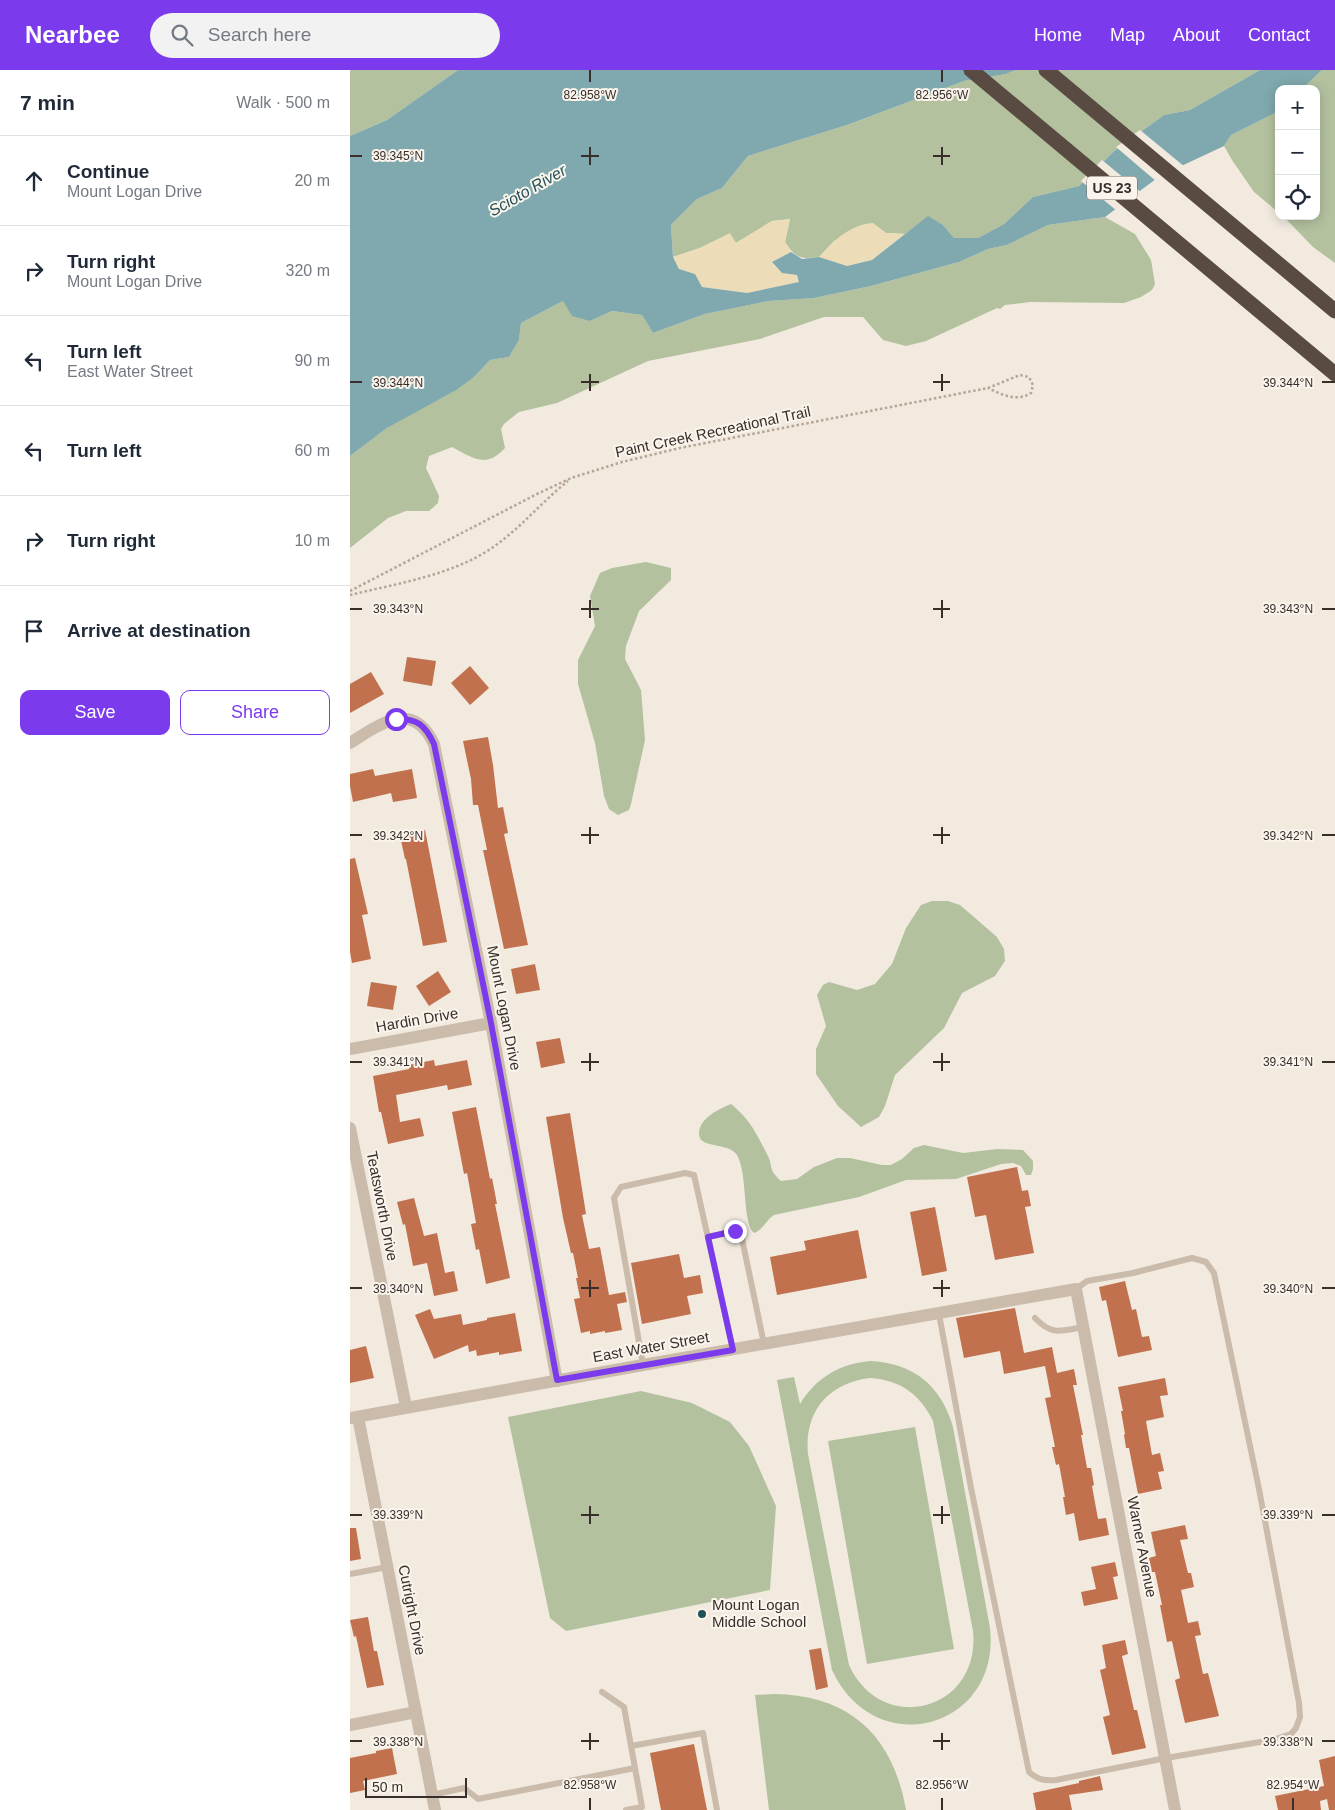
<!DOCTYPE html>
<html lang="en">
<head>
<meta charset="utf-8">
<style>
  body { margin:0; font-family:Helvetica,sans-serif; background:#f2f2f3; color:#1f2937 }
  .controls { position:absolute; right:15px; top:15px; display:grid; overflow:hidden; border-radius:10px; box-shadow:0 2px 12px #0003 }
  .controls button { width:45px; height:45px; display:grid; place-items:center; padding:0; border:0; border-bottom:1px solid #e0e1e3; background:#fff; color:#1f2937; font:25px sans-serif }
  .scale { position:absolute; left:15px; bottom:12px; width:102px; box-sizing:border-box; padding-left:5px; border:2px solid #382f2a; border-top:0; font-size:14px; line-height:18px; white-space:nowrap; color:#382f2a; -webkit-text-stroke:4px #faf4ec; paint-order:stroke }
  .stop { position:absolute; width:15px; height:15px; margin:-11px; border:4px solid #7c3aed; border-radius:50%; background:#fff }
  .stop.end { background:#7c3aed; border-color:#fff; box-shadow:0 1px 5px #0008 }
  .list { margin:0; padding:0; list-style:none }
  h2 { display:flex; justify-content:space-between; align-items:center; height:65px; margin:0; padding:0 20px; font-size:21px }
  h2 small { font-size:16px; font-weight:400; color:#747a83 }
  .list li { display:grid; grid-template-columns:32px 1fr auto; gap:15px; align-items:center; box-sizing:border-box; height:90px; padding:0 20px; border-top:1px solid #e0e1e3 }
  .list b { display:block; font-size:19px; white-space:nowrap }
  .list p { margin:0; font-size:16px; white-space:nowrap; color:#747a83 }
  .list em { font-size:16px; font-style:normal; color:#747a83 }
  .actions { display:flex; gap:10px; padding:15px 20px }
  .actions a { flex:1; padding:11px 0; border:1px solid #7c3aed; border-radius:10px; text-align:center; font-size:18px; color:#7c3aed }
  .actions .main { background:#7c3aed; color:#fff }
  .icon { flex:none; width:28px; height:28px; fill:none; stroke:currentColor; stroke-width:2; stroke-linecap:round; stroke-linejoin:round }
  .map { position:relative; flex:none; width:985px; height:1740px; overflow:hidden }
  header { display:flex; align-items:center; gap:30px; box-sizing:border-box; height:70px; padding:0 25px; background:#7c3aed; color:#fff }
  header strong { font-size:24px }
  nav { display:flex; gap:28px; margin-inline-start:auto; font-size:18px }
  .search { width:350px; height:45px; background:#f2f2f3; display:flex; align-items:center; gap:12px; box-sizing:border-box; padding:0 18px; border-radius:28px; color:#747a83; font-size:19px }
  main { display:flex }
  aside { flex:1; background:#fff }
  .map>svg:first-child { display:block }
  .green { fill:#b3c19f; fill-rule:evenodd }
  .sand { fill:#ecddb8 }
  .water { fill:#7fa9ae }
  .pier { fill:#f2eadf }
  .building { fill:#c1714e }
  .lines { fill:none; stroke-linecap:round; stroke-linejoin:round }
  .path { stroke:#b6a595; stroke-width:2.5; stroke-dasharray:2.5 2.5; stroke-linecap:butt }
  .lane { stroke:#cabbab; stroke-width:6 }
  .street { stroke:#cabbab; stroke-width:12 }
  .highway { stroke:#594a42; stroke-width:15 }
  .route { stroke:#7c3aed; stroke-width:6 }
  .ticks { fill:none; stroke:#382f2a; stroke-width:2 }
  .poi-dot { fill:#215158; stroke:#faf4ec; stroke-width:2 }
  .labels { text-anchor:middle; stroke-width:4; stroke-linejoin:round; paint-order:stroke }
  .shield { fill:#faf4ec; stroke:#726a64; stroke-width:1 }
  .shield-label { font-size:14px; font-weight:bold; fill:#382f2a }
  .street-label { font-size:15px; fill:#382f2a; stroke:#faf4ec }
  .poi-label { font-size:15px; fill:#382f2a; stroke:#faf4ec; text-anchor:start }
  .water-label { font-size:16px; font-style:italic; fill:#215158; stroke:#faf4ec }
  .ticks-label { font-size:12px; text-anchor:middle; fill:#382f2a; stroke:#faf4ec; stroke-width:4; stroke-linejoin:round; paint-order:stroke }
</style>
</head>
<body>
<header>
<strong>Nearbee</strong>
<div class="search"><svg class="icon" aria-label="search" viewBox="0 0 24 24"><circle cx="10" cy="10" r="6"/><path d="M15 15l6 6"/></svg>Search here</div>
<nav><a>Home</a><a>Map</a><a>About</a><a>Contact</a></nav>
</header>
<main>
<aside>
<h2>7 min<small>Walk · 500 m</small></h2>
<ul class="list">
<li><svg class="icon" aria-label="ahead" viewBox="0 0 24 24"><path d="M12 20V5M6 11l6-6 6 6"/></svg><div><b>Continue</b><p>Mount Logan Drive</p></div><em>20 m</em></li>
<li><svg class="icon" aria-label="right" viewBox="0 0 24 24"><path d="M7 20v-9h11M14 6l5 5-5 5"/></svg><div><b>Turn right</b><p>Mount Logan Drive</p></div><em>320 m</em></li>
<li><svg class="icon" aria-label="left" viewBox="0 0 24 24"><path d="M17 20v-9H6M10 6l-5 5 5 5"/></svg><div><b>Turn left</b><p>East Water Street</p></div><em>90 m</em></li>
<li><svg class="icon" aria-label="left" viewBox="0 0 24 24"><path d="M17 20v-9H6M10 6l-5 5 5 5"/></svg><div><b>Turn left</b></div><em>60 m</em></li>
<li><svg class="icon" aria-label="right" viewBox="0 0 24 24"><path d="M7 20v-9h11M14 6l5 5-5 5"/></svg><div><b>Turn right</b></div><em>10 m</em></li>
<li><svg class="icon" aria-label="arrive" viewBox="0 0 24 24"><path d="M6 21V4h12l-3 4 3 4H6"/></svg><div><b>Arrive at destination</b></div></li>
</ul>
<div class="actions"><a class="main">Save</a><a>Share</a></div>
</aside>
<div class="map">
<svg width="985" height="1740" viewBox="0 0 985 1740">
  <rect width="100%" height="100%" fill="#f2eadf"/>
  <g class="green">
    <path d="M 0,0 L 108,0 L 37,50 L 0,66 Z"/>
    <path d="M 666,0 L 910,0 L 840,40 L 814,45 L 763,82 L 729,116 L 683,127 L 654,154 L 628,168 L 604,168 L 593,155 L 578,147 L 555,164 L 536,163 L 522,153 L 484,171 L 469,187 C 451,189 446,189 435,172 L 440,149 L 422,151 L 386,173 L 379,164 L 350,178 L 323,187 L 321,155 L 347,129 L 372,118 L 398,86 L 497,55 L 614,11 L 656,4 Z"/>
    <path d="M 972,0 L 985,0 L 985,193 L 963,177 L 933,146 L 966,146 L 966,19 L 952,19 Z"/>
    <path d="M 929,41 L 929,143 L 904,122 L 882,90 L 874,76 L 881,65 Z"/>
    <path d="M 755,147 L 785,164 L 801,190 L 805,214 L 802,220 L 791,227 L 774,233 L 680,232 L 655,235 L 650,239 L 647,238 L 576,271 L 556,276 L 533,270 L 513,247 L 474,247 L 410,269 L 298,291 L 207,333 L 169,342 L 154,354 L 151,359 L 155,378 C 136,399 123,388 102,377 L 79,386 L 76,398 L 89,426 L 88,433 L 79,441 L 56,441 L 38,448 L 0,478 L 0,386 L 37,358 L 124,307 L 140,290 L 159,287 L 169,270 L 171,253 L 213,231 L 240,251 L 262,241 L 292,245 L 303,263 L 355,244 L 419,231 L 464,228 L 521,216 L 609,192 L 638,179 L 657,175 L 698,155 Z"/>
    <path d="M 296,492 L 321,498 L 321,510 L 289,541 L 276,576 L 275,589 L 291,620 L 295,670 L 281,734 L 279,740 L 268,745 L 259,739 L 254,726 L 245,673 L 228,614 L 228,590 L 245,556 L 240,526 L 250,503 L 262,498 Z"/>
    <path d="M 582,831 L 598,831 L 610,835 L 647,867 L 654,879 L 655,891 L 645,906 L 612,923 L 594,958 L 545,1005 L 535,1036 L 529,1047 L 511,1057 L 488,1036 L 466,1004 L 466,979 L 476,956 L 467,925 L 473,915 L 479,912 L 507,920 L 525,914 L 542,894 L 556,858 L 571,835 Z"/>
    <path d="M 381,1034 C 401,1051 405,1061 417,1084 C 424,1097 417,1098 431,1111 L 447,1109 L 464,1097 L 487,1088 L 500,1088 L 532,1095 L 541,1095 L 552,1089 L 564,1078 L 574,1075 L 613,1083 L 647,1079 L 673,1080 L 683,1091 L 683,1099 L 681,1105 L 676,1105 L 671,1096 L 663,1093 L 651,1094 L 606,1109 L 556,1110 L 509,1127 L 424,1145 C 416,1150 413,1160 404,1163 C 392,1153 398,1104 387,1085 C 379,1072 349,1079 349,1064 C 349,1048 369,1039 381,1034 Z"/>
    <path d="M 520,1291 C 563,1293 591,1315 603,1357 L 640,1558 C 651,1659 525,1693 482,1600 L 427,1310 L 444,1307 L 450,1334 C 466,1308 489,1294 520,1291 ZM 520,1308 C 550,1310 570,1324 583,1351 L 623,1561 C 631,1641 532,1667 499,1595 L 458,1384 C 454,1342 478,1313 520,1308 Z"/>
    <path d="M 291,1321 L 342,1333 L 380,1352 L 399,1376 L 426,1436 L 420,1520 L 216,1561 L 200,1548 L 158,1347 Z"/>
    <path d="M 565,1357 L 604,1579 L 517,1594 L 478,1371 Z"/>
    <path d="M 424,1624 C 500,1625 543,1666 556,1740 L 419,1740 L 405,1625 Z"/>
  </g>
  <g class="sand">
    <path d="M 440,149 L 435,172 L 441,182 L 422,193 L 432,203 L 447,205 L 449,212 L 397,223 L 352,217 L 345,204 L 329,199 L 323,187 L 350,178 L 380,163 L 386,173 L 422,151 Z"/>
    <path d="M 523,153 L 536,163 L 555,164 L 522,190 L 497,196 L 469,187 C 485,170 499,155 523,153 Z"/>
  </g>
  <path class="water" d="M 108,0 L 666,0 L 656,4 L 614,11 L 497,55 L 398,86 L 372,118 L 347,129 L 321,155 L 323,187 L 329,199 L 345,204 L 352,217 L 397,223 L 449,212 L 447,205 L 432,203 L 422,192 L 441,182 L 452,189 L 469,187 L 497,196 L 522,190 L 578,146 L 593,155 L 604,168 L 628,168 L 654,154 L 683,127 L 729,116 L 763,82 L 814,45 L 840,40 L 910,0 L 972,0 L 952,19 L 929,19 L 929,41 L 881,65 L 874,76 L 810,106 L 755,147 L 698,155 L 657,175 L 638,179 L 609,192 L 521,216 L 464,228 L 419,231 L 355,244 L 303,263 L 292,245 L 262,241 L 240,251 L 222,246 L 213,231 L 171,253 L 169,270 L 159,287 L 140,290 L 124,307 L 106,320 L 37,358 L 0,386 L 0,66 L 37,50 Z"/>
  <g class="pier">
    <path d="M 790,60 L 835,97 L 807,112 L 766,77 Z"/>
    <path d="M 752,90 L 792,123 L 767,141 L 731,111 Z"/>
  </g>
  <g class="building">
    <path d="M 57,587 L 86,591 L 82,616 L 53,611 Z"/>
    <path d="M 120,596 L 139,618 L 120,635 L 101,613 Z"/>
    <path d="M 21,602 L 34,624 L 0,643 L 0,614 Z"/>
    <path d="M 138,667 L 143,695 L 148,738 L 153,737 L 158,763 L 154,764 L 178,875 L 154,879 L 133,780 L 137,780 L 128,735 L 123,735 L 121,709 L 113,671 Z"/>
    <path d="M 23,699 L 25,706 L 62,699 L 67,728 L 43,732 L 41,723 L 3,732 L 0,716 L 0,704 Z"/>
    <path d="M 75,760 L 97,872 L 73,876 L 56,789 L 55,789 L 50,766 Z"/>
    <path d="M 5,788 L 18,844 L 12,845 L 21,889 L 2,893 L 0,882 L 0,789 Z"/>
    <path d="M 185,894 L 190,920 L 166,924 L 161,899 Z"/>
    <path d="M 88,901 L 101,922 L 79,936 L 66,916 Z"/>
    <path d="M 21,912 L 47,916 L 43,940 L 17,936 Z"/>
    <path d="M 210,968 L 215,993 L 191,998 L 186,972 Z"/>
    <path d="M 84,990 L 85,996 L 117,990 L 122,1015 L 98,1020 L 97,1015 L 46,1025 L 50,1052 L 70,1048 L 74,1066 L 38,1074 L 31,1042 L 29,1042 L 23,1006 L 59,999 L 58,995 Z"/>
    <path d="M 126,1037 L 140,1109 L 142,1108 L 147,1134 L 145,1134 L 160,1208 L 136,1214 L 129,1179 L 126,1180 L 121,1154 L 126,1153 L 117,1103 L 114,1104 L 102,1042 Z"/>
    <path d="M 220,1043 L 236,1144 L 232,1145 L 239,1179 L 250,1177 L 259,1225 L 275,1222 L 277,1232 L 267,1234 L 272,1260 L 255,1263 L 255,1261 L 240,1264 L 240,1261 L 231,1263 L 224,1229 L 230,1228 L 226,1208 L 228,1208 L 223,1183 L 221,1183 L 213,1148 L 196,1047 Z"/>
    <path d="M 667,1097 L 672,1121 L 678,1120 L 681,1136 L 675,1137 L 684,1183 L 645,1190 L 636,1145 L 625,1147 L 617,1107 Z"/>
    <path d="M 64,1128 L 74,1166 L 87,1163 L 95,1203 L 104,1201 L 108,1221 L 84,1226 L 77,1193 L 63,1196 L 55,1154 L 53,1155 L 47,1132 Z"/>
    <path d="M 585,1137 L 597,1201 L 572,1206 L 560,1142 Z"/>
    <path d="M 508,1160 L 517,1208 L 427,1225 L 420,1187 L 456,1180 L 454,1171 Z"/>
    <path d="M 329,1184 L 334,1208 L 350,1205 L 353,1223 L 337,1226 L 341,1244 L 292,1254 L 281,1193 Z"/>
    <path d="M 775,1211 L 782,1240 L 786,1239 L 792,1267 L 799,1266 L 802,1280 L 768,1287 L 756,1230 L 752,1231 L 749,1217 Z"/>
    <path d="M 665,1238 L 674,1283 L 702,1277 L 707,1303 L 724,1299 L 727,1315 L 723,1315 L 733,1365 L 731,1365 L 737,1398 L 741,1398 L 744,1415 L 742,1416 L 748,1449 L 756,1448 L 759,1465 L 729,1471 L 724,1443 L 716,1445 L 713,1427 L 715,1427 L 709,1394 L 706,1395 L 702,1377 L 705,1377 L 695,1328 L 701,1327 L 695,1296 L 654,1304 L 650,1281 L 614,1288 L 606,1248 Z"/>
    <path d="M 80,1239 L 84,1249 L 111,1244 L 113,1255 L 137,1250 L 137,1248 L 165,1243 L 172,1281 L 149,1285 L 149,1282 L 127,1286 L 126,1280 L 119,1282 L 118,1275 L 84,1289 L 65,1245 Z"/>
    <path d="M 16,1276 L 24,1308 L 0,1313 L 0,1280 Z"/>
    <path d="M 815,1308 L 818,1325 L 810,1326 L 814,1347 L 796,1351 L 802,1385 L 810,1383 L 814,1401 L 808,1402 L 812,1419 L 788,1424 L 779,1378 L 776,1378 L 774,1365 L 775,1364 L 771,1341 L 773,1341 L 768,1317 Z"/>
    <path d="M 835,1455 L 838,1469 L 830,1470 L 838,1503 L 841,1503 L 844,1517 L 831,1520 L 838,1553 L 848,1551 L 851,1565 L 845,1566 L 853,1604 L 858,1603 L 869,1646 L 835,1653 L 825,1610 L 830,1608 L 822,1571 L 817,1572 L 810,1535 L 812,1535 L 805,1502 L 802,1502 L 799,1488 L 806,1486 L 801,1462 Z"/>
    <path d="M 0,1458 L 6,1458 L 11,1489 L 0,1491 Z"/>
    <path d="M 765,1492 L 768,1506 L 763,1507 L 768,1529 L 734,1536 L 731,1522 L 746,1519 L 741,1497 Z"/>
    <path d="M 18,1547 L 24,1581 L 27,1581 L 34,1615 L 17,1618 L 6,1566 L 4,1567 L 0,1550 Z"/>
    <path d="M 775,1570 L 778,1584 L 772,1586 L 784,1640 L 787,1640 L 796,1678 L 762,1685 L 753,1647 L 760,1645 L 750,1600 L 756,1598 L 752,1575 Z"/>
    <path d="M 471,1578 L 478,1617 L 466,1620 L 459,1580 Z"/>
    <path d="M 344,1674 L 357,1740 L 311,1740 L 300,1683 Z"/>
    <path d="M 42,1678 L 47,1704 L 13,1711 L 15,1720 L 0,1723 L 0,1688 L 26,1683 L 26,1681 Z"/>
    <path d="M 985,1686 L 985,1740 L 979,1740 L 977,1729 L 970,1731 L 971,1740 L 928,1740 L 925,1726 L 974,1716 L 969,1690 Z"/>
    <path d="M 750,1706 L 753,1720 L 719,1725 L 722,1740 L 686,1740 L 683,1723 L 729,1713 L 729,1711 Z"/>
  </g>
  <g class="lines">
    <g class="path">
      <path d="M 0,521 L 187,424 L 221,408 L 272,392 L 330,378 L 638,318 L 670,305 L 679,307 L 683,315 L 681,323 C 667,332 652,325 638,318"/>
      <path d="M 0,525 C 49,513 110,504 150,472 C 174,454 194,430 218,411"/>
    </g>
    <g class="lane">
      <path d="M 358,1167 L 385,1161 L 391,1164 L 414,1274"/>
      <path d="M 589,1244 L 621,1418 L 679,1702 C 688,1710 695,1711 706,1710 L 816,1688 L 922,1670 L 941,1664 L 946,1658 L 950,1647 L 949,1633 L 909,1419 L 864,1203 L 856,1192 L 842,1188 L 783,1203 L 737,1211 L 726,1219"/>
      <path d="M 685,1248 C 702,1266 711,1261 733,1257"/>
      <path d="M 293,1295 L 264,1128 L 271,1117 L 335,1103 L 344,1105 L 383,1280"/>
      <path d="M 0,1504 L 37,1497"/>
      <path d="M 252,1622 L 274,1637 L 292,1737 L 276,1740"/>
      <path d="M 281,1676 L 353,1663 L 367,1740"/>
      <path d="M 82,1725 L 114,1718 L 128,1729 L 285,1698"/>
    </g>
    <g class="street">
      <path d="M 0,673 C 30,654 63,629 84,674 L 141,953 L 207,1311"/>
      <path d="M 0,979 L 141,953"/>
      <path d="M 0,1058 L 56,1337"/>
      <path d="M 8,1347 L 85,1740"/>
      <path d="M 0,1348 L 293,1295 L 726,1219 L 825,1740"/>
      <path d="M 0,1655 L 66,1642"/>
    </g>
    <g class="highway">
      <path d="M 621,0 L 985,304"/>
      <path d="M 696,0 L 985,241"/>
    </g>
  </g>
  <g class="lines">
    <path class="route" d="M 46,649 C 67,648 75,655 84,674 L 141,953 L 207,1310 L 383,1280 L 358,1167 L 385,1161"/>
  </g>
  <path class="ticks" d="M 240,0 L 240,12M 592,0 L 592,12M 240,77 L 240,95M 592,77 L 592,95M 0,86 L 12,86M 231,86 L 249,86M 583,86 L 600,86M 240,304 L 240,321M 592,304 L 592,321M 0,312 L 12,312M 231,312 L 249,312M 583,312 L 600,312M 972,312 L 985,312M 240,530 L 240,548M 592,530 L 592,548M 0,539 L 12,539M 231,539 L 249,539M 583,539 L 600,539M 972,539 L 985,539M 240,757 L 240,774M 592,757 L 592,774M 0,765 L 12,765M 231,765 L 249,765M 583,765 L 600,765M 972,765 L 985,765M 240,983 L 240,1001M 592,983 L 592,1001M 0,992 L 12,992M 231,992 L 249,992M 583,992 L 600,992M 972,992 L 985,992M 240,1210 L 240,1227M 592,1210 L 592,1227M 0,1218 L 12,1218M 231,1218 L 249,1218M 583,1218 L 600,1218M 972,1218 L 985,1218M 240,1436 L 240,1454M 592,1436 L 592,1454M 0,1445 L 12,1445M 231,1445 L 249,1445M 583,1445 L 600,1445M 972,1445 L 985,1445M 240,1663 L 240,1680M 592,1663 L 592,1680M 0,1671 L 12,1671M 231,1671 L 249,1671M 583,1671 L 600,1671M 972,1671 L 985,1671M 240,1728 L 240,1740M 592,1728 L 592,1740M 943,1728 L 943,1740"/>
  <circle class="poi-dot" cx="352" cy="1544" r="5"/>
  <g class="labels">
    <rect class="shield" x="737" y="106.5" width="50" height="23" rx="4"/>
    <g class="shield-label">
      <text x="762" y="123">US 23</text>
    </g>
    <g class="street-label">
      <text transform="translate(363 362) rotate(-12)" y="5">Paint Creek Recreational Trail</text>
      <text transform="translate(154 938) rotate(79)" y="5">Mount Logan Drive</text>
      <text transform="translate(67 950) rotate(-10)" y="5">Hardin Drive</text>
      <text transform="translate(32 1136) rotate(79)" y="5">Teatsworth Drive</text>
      <text transform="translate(301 1277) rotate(-10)" y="5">East Water Street</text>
      <text transform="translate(792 1477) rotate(79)" y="5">Warner Avenue</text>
      <text transform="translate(62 1540) rotate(79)" y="5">Cutright Drive</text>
    </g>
    <g class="poi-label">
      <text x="362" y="1540">Mount Logan<tspan x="362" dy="17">Middle School</tspan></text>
    </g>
    <g class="water-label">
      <text transform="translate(177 120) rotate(-30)" y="6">Scioto River</text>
    </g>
  </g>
  <g class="ticks-label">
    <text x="240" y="29">82.958°W</text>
    <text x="592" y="29">82.956°W</text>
    <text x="48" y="90">39.345°N</text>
    <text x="48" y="317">39.344°N</text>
    <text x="938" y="317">39.344°N</text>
    <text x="48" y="543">39.343°N</text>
    <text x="938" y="543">39.343°N</text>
    <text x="48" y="770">39.342°N</text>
    <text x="938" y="770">39.342°N</text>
    <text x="48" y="996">39.341°N</text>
    <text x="938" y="996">39.341°N</text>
    <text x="48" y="1223">39.340°N</text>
    <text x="938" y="1223">39.340°N</text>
    <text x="48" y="1449">39.339°N</text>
    <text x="938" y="1449">39.339°N</text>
    <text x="48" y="1676">39.338°N</text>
    <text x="938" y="1676">39.338°N</text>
    <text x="240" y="1719">82.958°W</text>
    <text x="592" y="1719">82.956°W</text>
    <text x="943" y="1719">82.954°W</text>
  </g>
</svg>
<div class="controls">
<button>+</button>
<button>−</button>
<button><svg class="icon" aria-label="locate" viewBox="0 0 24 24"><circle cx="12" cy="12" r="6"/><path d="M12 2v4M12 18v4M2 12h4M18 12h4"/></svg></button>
</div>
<div class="scale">50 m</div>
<div class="stop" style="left:46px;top:649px"></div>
<div class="stop end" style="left:385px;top:1161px"></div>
</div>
</main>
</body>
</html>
